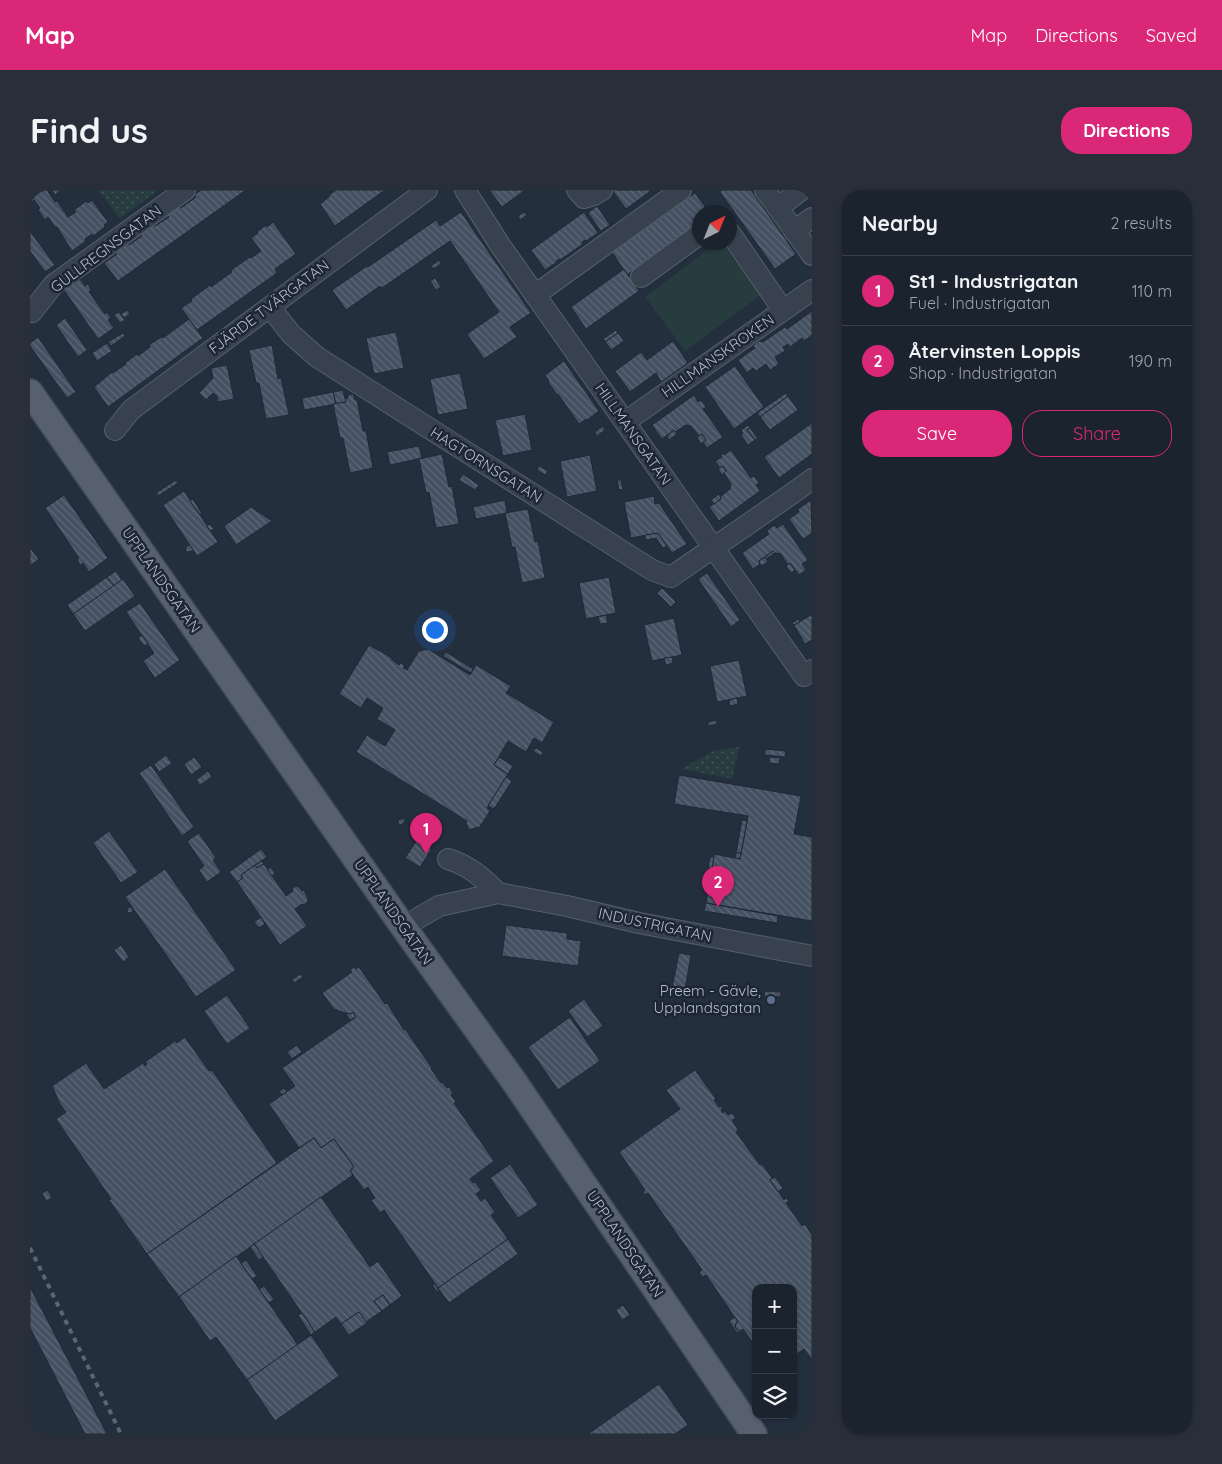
<!DOCTYPE html>
<html lang="en">
<head>
<meta charset="utf-8">
<style>
  body { margin:0; font-family:Quicksand,sans-serif; background:#282f3a; color:#f1f3f6 }
  .controls { position:absolute; right:15px; bottom:15px; display:grid; overflow:hidden; border-radius:10px; box-shadow:0 1px 4px #0004 }
  .controls button { width:45px; height:45px; display:grid; place-items:center; padding:0; border:0; border-bottom:1px solid #39404a; background:#1b232e; color:#f1f3f6; font:25px sans-serif }
  .compass { position:absolute; left:662px; top:15px; width:45px; height:45px; border-radius:50%; background:#1b232e; box-shadow:0 1px 4px #0004; rotate:43deg }
  .you { position:absolute; left:404px; top:439px; width:18px; height:18px; margin:-12px; border:4px solid #fff; border-radius:50%; background:#1a73e8; box-shadow:0 0 0 8px #1a73e833 }
  .badge { display:grid; place-items:center; width:32px; height:32px; border-radius:50%; background:#db2777; color:#fff; font-size:16px; font-weight:700 }
  .pin { position:absolute; translate:-50% -41px; filter:drop-shadow(0 1px 2px #0008) }
  .pin::after { content:''; position:absolute; top:26px; width:18px; height:15px; background:inherit; clip-path:polygon(0 0,100% 0,50% 100%) }
  .list { margin:0; padding:0; list-style:none }
  h2 { display:flex; justify-content:space-between; align-items:center; height:65px; margin:0; padding:0 20px; font-size:21px }
  h2 small { font-size:16px; font-weight:400; color:#a0a4aa }
  .list li { display:grid; grid-template-columns:32px 1fr auto; gap:15px; align-items:center; box-sizing:border-box; height:70px; padding:0 20px; border-top:1px solid #39404a }
  .list b { display:block; font-size:19px; white-space:nowrap }
  .list p { margin:0; font-size:16px; white-space:nowrap; color:#a0a4aa }
  .list em { font-size:16px; font-style:normal; color:#a0a4aa }
  .actions { display:flex; gap:10px; padding:15px 20px }
  .actions a { flex:1; padding:11px 0; border:1px solid #db2777; border-radius:20px; text-align:center; font-size:18px; color:#db2777 }
  .actions .main { background:#db2777; color:#fff }
  .icon { flex:none; width:28px; height:28px; fill:none; stroke:currentColor; stroke-width:2; stroke-linecap:round; stroke-linejoin:round }
  .map { position:relative; flex:none; width:782px; height:1244px; overflow:hidden; border-radius:20px }
  header { display:flex; align-items:center; gap:30px; box-sizing:border-box; height:70px; padding:0 25px; background:#db2777; color:#fff }
  header strong { font-size:24px }
  nav { display:flex; gap:28px; margin-inline-start:auto; font-size:18px }
  .intro { display:flex; align-items:center; justify-content:space-between; box-sizing:border-box; height:120px; padding:0 30px }
  h1 { margin:0; font-size:35px }
  .button { padding:12px 22px; border-radius:20px; background:#db2777; color:#fff; font-size:18px; font-weight:700 }
  main { display:flex; gap:30px; padding:0 30px }
  aside { flex:1; background:#1b232e; border-radius:20px; box-shadow:0 1px 4px #0004 }
  .map>svg:first-child { display:block }
  .grass { fill:#263c3f }
  .park { fill:url(#park-dots) }
  .building { fill:url(#building-back-hatch); stroke:#1f2835 }
  .lines { fill:none; stroke-linecap:round; stroke-linejoin:round }
  .minor-casing { stroke:#565f6c; stroke-width:22 }
  .major-casing { stroke:#414a57; stroke-width:28 }
  .minor { stroke:#38414e; stroke-width:20 }
  .major { stroke:#56606e; stroke-width:25 }
  .rail { stroke:#5a6575; stroke-width:4; stroke-dasharray:5 5; stroke-linecap:butt }
  .service-dot { fill:#5c6f8a; stroke:#1d2633; stroke-width:2 }
  .labels { text-anchor:middle; stroke-width:5; stroke-linejoin:round; paint-order:stroke }
  .street-label { font-size:15px; fill:#b4bcc9; stroke:#1d2633 }
  .poi-label { font-size:15px; fill:#b4bcc9; stroke:#1d2633; text-anchor:end }
</style>
</head>
<body>
<header>
<strong>Map</strong>
<nav><a>Map</a><a>Directions</a><a>Saved</a></nav>
</header>
<div class="intro"><h1>Find us</h1><a class="button">Directions</a></div>
<main>
<div class="map">
<svg width="782" height="1244" viewBox="0 0 782 1244">
  <defs>
    <pattern id="park-dots" width="8" height="8" patternUnits="userSpaceOnUse" patternTransform="scale(1.25)"><rect width="8" height="8" fill="#263c3f"/><path d="M2 2h.1M6 6h.1" fill="none" stroke="#435659" stroke-width="1.8" stroke-linecap="round"/></pattern>
    <pattern id="building-back-hatch" width="6" height="6" patternUnits="userSpaceOnUse" patternTransform="scale(1.25)"><rect width="6" height="6" fill="#455162"/><path d="M-1 5l2 2M0 0l6 6M5-1l2 2" fill="none" stroke="#5d6877"/></pattern>
  </defs>
  <rect width="100%" height="100%" fill="#242f3e"/>
  <path class="grass" d="M 688,52 L 692,53 L 731,105 L 655,161 L 615,107 Z"/>
  <g class="park">
    <path d="M 68,0 L 128,0 L 90,29 Z"/>
    <path d="M 709,557 L 702,589 L 652,579 L 683,561 Z"/>
  </g>
  <g class="building">
    <path d="M 0,0 L 17,0 L 25,12 L 27,11 L 38,27 L 46,22 L 44,20 L 56,11 L 58,13 L 62,10 L 78,32 L 74,35 L 75,37 L 63,46 L 62,44 L 55,49 L 56,51 L 42,61 L 27,37 L 25,37 L 18,27 L 15,30 L 8,20 L 10,18 L 4,10 L 2,12 L 0,10 Z"/>
    <path d="M 22,0 L 31,0 L 25,5 Z"/>
    <path d="M 171,0 L 216,0 L 88,91 L 74,73 L 87,64 L 85,62 L 97,53 L 99,55 L 112,46 L 111,44 L 124,34 L 125,36 L 139,27 L 137,25 L 150,15 L 151,18 L 166,7 L 164,5 Z"/>
    <path d="M 306,0 L 355,0 L 305,36 L 290,14 L 300,6 L 299,5 Z"/>
    <path d="M 459,0 L 495,0 L 472,17 Z"/>
    <path d="M 582,0 L 622,0 L 596,19 Z"/>
    <path d="M 692,0 L 721,0 L 766,64 L 745,79 L 690,2 Z"/>
    <path d="M 665,3 L 673,14 L 674,14 L 675,16 L 674,17 L 678,22 L 670,22 L 670,33 L 597,85 L 582,62 Z"/>
    <path d="M 567,16 L 580,35 L 571,41 L 558,23 Z"/>
    <path d="M 431,22 L 501,123 L 480,137 L 487,147 L 454,169 L 437,144 L 469,122 L 420,51 L 352,98 L 350,96 L 316,120 L 302,100 L 337,76 L 338,77 L 406,30 L 410,36 Z"/>
    <path d="M 494,22 L 497,25 L 490,30 L 488,26 Z"/>
    <path d="M 554,22 L 568,43 L 556,51 L 555,50 L 552,52 L 553,54 L 530,70 L 529,69 L 526,71 L 527,72 L 515,80 L 501,60 Z"/>
    <path d="M 243,32 L 266,64 L 245,79 L 247,83 L 167,140 L 151,118 L 162,111 L 161,109 L 180,95 L 181,97 L 202,82 L 201,80 L 220,67 L 221,68 L 231,61 L 221,48 L 228,43 L 227,42 L 236,35 L 237,37 Z"/>
    <path d="M 0,41 L 25,75 L 15,82 L 0,61 Z"/>
    <path d="M 409,70 L 411,74 L 403,79 L 401,76 Z"/>
    <path d="M 594,79 L 609,101 L 556,139 L 541,117 Z"/>
    <path d="M 405,88 L 411,97 L 406,100 L 400,91 Z"/>
    <path d="M 50,89 L 55,96 L 58,94 L 61,100 L 59,102 L 75,124 L 77,122 L 81,128 L 78,130 L 84,138 L 68,149 L 34,100 Z"/>
    <path d="M 97,120 L 100,124 L 94,128 L 91,124 Z"/>
    <path d="M 782,121 L 782,145 L 774,151 L 772,148 L 760,157 L 758,154 L 753,157 L 755,161 L 745,167 L 749,174 L 740,180 L 736,174 L 726,181 L 723,178 L 717,183 L 708,170 L 725,158 L 723,156 L 726,153 L 729,151 L 733,152 L 755,137 L 757,139 Z"/>
    <path d="M 89,122 L 95,130 L 90,133 L 84,125 Z"/>
    <path d="M 35,128 L 57,160 L 48,167 L 26,135 Z"/>
    <path d="M 159,129 L 173,148 L 78,217 L 64,197 L 82,182 L 83,183 L 96,174 L 95,173 L 107,164 L 108,166 L 120,157 L 119,155 L 131,147 L 133,148 Z"/>
    <path d="M 586,140 L 588,143 L 575,152 L 573,149 Z"/>
    <path d="M 366,142 L 374,178 L 344,184 L 336,148 Z"/>
    <path d="M 93,143 L 95,146 L 81,156 L 78,152 Z"/>
    <path d="M 588,143 L 594,151 L 581,160 L 575,152 Z"/>
    <path d="M 8,147 L 46,202 L 37,208 L 0,156 L 0,153 Z"/>
    <path d="M 643,151 L 658,173 L 631,192 L 626,183 L 600,202 L 585,181 L 611,162 L 617,170 Z"/>
    <path d="M 77,153 L 82,161 L 67,171 L 62,163 Z"/>
    <path d="M 242,155 L 248,189 L 251,188 L 259,225 L 236,229 L 229,193 L 226,193 L 219,160 Z"/>
    <path d="M 534,171 L 569,221 L 557,230 L 556,229 L 549,234 L 528,204 L 527,205 L 518,192 L 519,191 L 515,185 Z"/>
    <path d="M 197,175 L 204,209 L 188,212 L 187,206 L 183,203 L 176,210 L 169,203 L 183,188 L 181,178 Z"/>
    <path d="M 705,176 L 734,217 L 704,239 L 675,197 Z"/>
    <path d="M 430,183 L 438,219 L 408,225 L 400,189 Z"/>
    <path d="M 313,200 L 316,212 L 306,214 L 303,202 Z"/>
    <path d="M 303,202 L 306,214 L 274,220 L 272,208 Z"/>
    <path d="M 756,203 L 758,206 L 730,227 L 727,223 Z"/>
    <path d="M 323,204 L 325,210 L 327,210 L 333,241 L 336,241 L 343,278 L 320,283 L 313,248 L 310,248 L 303,214 L 316,212 L 315,209 L 318,208 L 318,205 Z"/>
    <path d="M 664,205 L 668,212 L 671,210 L 676,217 L 673,219 L 693,247 L 677,258 L 673,252 L 676,250 L 672,244 L 669,246 L 661,236 L 656,235 L 645,242 L 644,240 L 632,249 L 622,235 Z"/>
    <path d="M 758,206 L 768,220 L 740,240 L 730,227 Z"/>
    <path d="M 495,224 L 502,260 L 473,266 L 465,230 Z"/>
    <path d="M 782,233 L 782,264 L 749,288 L 734,267 Z"/>
    <path d="M 718,235 L 720,238 L 717,240 L 725,250 L 718,255 L 711,245 L 713,243 L 711,240 Z"/>
    <path d="M 573,236 L 575,240 L 567,246 L 565,242 Z"/>
    <path d="M 720,238 L 728,249 L 725,250 L 717,240 Z"/>
    <path d="M 644,240 L 647,244 L 639,250 L 637,246 Z"/>
    <path d="M 672,244 L 676,250 L 671,254 L 667,247 Z"/>
    <path d="M 389,256 L 392,268 L 360,275 L 357,262 Z"/>
    <path d="M 701,260 L 721,288 L 724,286 L 729,293 L 726,295 L 730,301 L 689,331 L 679,317 L 691,309 L 690,307 L 700,299 L 701,294 L 694,283 L 696,281 L 693,276 L 690,278 L 685,271 L 692,267 L 691,265 L 693,263 L 694,265 Z"/>
    <path d="M 412,264 L 419,297 L 422,296 L 429,334 L 406,338 L 399,302 L 396,303 L 389,269 Z"/>
    <path d="M 560,265 L 567,301 L 537,307 L 530,271 Z"/>
    <path d="M 509,276 L 518,281 L 515,285 L 507,280 Z"/>
    <path d="M 693,276 L 696,281 L 692,285 L 688,279 Z"/>
    <path d="M 433,284 L 449,295 L 445,300 L 429,290 Z"/>
    <path d="M 146,290 L 148,293 L 128,306 L 126,303 Z"/>
    <path d="M 587,290 L 591,290 L 593,299 L 589,300 Z"/>
    <path d="M 154,301 L 188,352 L 167,366 L 133,315 Z"/>
    <path d="M 689,304 L 691,309 L 684,314 L 681,310 Z"/>
    <path d="M 34,305 L 78,368 L 59,382 L 53,373 L 50,375 L 47,369 L 49,368 L 15,318 Z"/>
    <path d="M 624,306 L 625,314 L 629,313 L 657,354 L 642,363 L 628,343 L 601,348 L 594,312 Z"/>
    <path d="M 163,309 L 172,324 L 170,325 L 160,311 Z"/>
    <path d="M 475,310 L 477,323 L 446,329 L 443,317 Z"/>
    <path d="M 781,310 L 782,343 L 773,349 L 759,329 L 769,322 L 768,319 Z"/>
    <path d="M 221,317 L 242,331 L 206,355 L 194,336 Z"/>
    <path d="M 498,319 L 505,352 L 508,351 L 515,388 L 492,393 L 485,357 L 482,357 L 475,323 Z"/>
    <path d="M 180,334 L 184,339 L 180,341 L 177,336 Z"/>
    <path d="M 753,334 L 778,370 L 772,374 L 776,380 L 769,385 L 760,373 L 758,375 L 751,364 L 745,363 L 743,361 L 729,371 L 730,374 L 723,379 L 712,363 L 739,344 L 737,341 L 744,335 L 747,338 Z"/>
    <path d="M 628,343 L 637,356 L 633,358 L 626,348 L 616,350 L 615,345 Z"/>
    <path d="M 160,355 L 164,361 L 156,362 L 156,356 Z"/>
    <path d="M 0,358 L 9,369 L 0,376 Z"/>
    <path d="M 743,361 L 745,363 L 736,369 L 735,367 Z"/>
    <path d="M 735,367 L 738,372 L 731,376 L 729,371 Z"/>
    <path d="M 760,373 L 765,380 L 761,383 L 756,376 Z"/>
    <path d="M 86,381 L 92,390 L 84,396 L 77,387 Z"/>
    <path d="M 677,383 L 710,430 L 701,437 L 668,389 Z"/>
    <path d="M 77,387 L 84,396 L 43,424 L 37,415 Z"/>
    <path d="M 579,387 L 586,423 L 556,429 L 549,393 Z"/>
    <path d="M 93,389 L 105,406 L 55,441 L 43,424 Z"/>
    <path d="M 632,398 L 646,412 L 641,417 L 627,403 Z"/>
    <path d="M 110,413 L 150,470 L 125,488 L 113,471 L 124,463 L 96,422 Z"/>
    <path d="M 576,425 L 578,433 L 570,434 L 568,427 Z"/>
    <path d="M 781,425 L 782,425 L 782,450 L 775,454 L 764,435 Z"/>
    <path d="M 644,428 L 652,465 L 622,471 L 614,435 Z"/>
    <path d="M 768,429 L 770,432 L 764,435 L 762,433 Z"/>
    <path d="M 112,445 L 118,454 L 114,456 L 108,448 Z"/>
    <path d="M 339,455 L 362,468 L 361,469 L 369,475 L 371,473 L 375,476 L 373,478 L 377,480 L 389,461 L 398,459 L 440,485 L 446,475 L 481,496 L 476,503 L 524,532 L 512,553 L 504,548 L 496,562 L 478,551 L 464,575 L 478,584 L 457,618 L 460,621 L 449,638 L 448,637 L 439,640 L 436,633 L 437,631 L 326,562 L 337,545 L 355,556 L 365,540 L 347,529 L 353,518 L 337,508 L 331,518 L 309,504 Z"/>
    <path d="M 416,462 L 443,479 L 441,483 L 413,466 Z"/>
    <path d="M 642,467 L 643,473 L 636,475 L 634,468 Z"/>
    <path d="M 709,470 L 717,506 L 687,512 L 680,476 Z"/>
    <path d="M 707,508 L 708,514 L 700,516 L 699,510 Z"/>
    <path d="M 687,530 L 687,534 L 678,536 L 678,532 Z"/>
    <path d="M 506,558 L 513,562 L 511,566 L 503,561 Z"/>
    <path d="M 735,559 L 756,561 L 755,567 L 735,565 Z"/>
    <path d="M 136,565 L 142,573 L 129,582 L 124,574 Z"/>
    <path d="M 164,567 L 172,577 L 161,585 L 154,574 Z"/>
    <path d="M 469,567 L 483,576 L 478,584 L 464,575 Z"/>
    <path d="M 740,567 L 750,568 L 749,574 L 739,573 Z"/>
    <path d="M 121,575 L 164,637 L 152,646 L 109,583 Z"/>
    <path d="M 178,581 L 182,587 L 170,595 L 166,590 Z"/>
    <path d="M 649,585 L 771,606 L 764,644 L 782,647 L 782,731 L 676,713 L 684,664 L 710,669 L 718,626 L 644,614 Z"/>
    <path d="M 476,587 L 482,591 L 464,619 L 458,616 Z"/>
    <path d="M 374,628 L 375,633 L 369,635 L 368,630 Z"/>
    <path d="M 712,630 L 717,631 L 711,663 L 706,663 Z"/>
    <path d="M 79,641 L 108,682 L 91,693 L 63,653 Z"/>
    <path d="M 169,643 L 186,668 L 183,670 L 191,682 L 177,692 L 169,680 L 174,676 L 157,651 Z"/>
    <path d="M 387,650 L 402,659 L 390,677 L 375,668 Z"/>
    <path d="M 231,659 L 237,667 L 211,685 L 213,688 L 207,692 L 199,682 Z"/>
    <path d="M 706,663 L 711,663 L 710,669 L 705,668 Z"/>
    <path d="M 680,667 L 684,667 L 682,679 L 678,678 Z"/>
    <path d="M 232,671 L 234,674 L 227,678 L 225,675 Z"/>
    <path d="M 234,674 L 256,706 L 263,701 L 262,699 L 266,696 L 269,697 L 272,701 L 274,700 L 278,709 L 277,713 L 273,715 L 272,714 L 265,719 L 277,736 L 250,755 L 207,692 L 213,688 L 211,685 L 225,675 L 227,678 Z"/>
    <path d="M 241,677 L 245,683 L 242,686 L 237,679 Z"/>
    <path d="M 135,679 L 206,780 L 166,807 L 95,707 Z"/>
    <path d="M 676,713 L 748,726 L 747,733 L 674,721 Z"/>
    <circle cx="100" cy="720" r="3"/>
    <path d="M 231,727 L 235,734 L 229,738 L 224,732 Z"/>
    <path d="M 476,735 L 537,743 L 537,749 L 551,751 L 548,776 L 472,766 Z"/>
    <path d="M 91,755 L 99,767 L 93,772 L 84,760 Z"/>
    <path d="M 649,763 L 661,765 L 655,800 L 642,798 Z"/>
    <path d="M 324,777 L 326,779 L 329,777 L 355,814 L 357,813 L 374,840 L 375,839 L 402,878 L 401,879 L 411,893 L 412,892 L 417,898 L 419,897 L 423,904 L 421,905 L 426,912 L 424,913 L 464,971 L 440,989 L 443,993 L 445,992 L 451,1000 L 446,1004 L 451,1011 L 455,1008 L 465,1022 L 461,1025 L 478,1049 L 408,1098 L 354,1020 L 350,1023 L 341,1010 L 345,1008 L 338,997 L 334,1000 L 323,985 L 320,980 L 324,977 L 304,949 L 291,958 L 284,948 L 269,958 L 239,914 L 265,896 L 252,878 L 326,827 L 323,822 L 321,824 L 315,823 L 304,819 L 292,803 L 322,782 L 320,780 Z"/>
    <path d="M 270,784 L 273,787 L 264,793 L 262,790 Z"/>
    <path d="M 735,801 L 751,802 L 751,807 L 734,806 Z"/>
    <path d="M 197,805 L 220,838 L 197,854 L 174,821 Z"/>
    <path d="M 554,809 L 573,836 L 557,847 L 538,821 Z"/>
    <path d="M 323,822 L 326,827 L 320,830 L 315,823 L 321,824 Z"/>
    <path d="M 540,827 L 570,871 L 528,900 L 498,857 Z"/>
    <path d="M 155,847 L 179,881 L 182,880 L 247,973 L 117,1064 L 79,1010 L 81,1009 L 26,929 L 36,922 L 30,914 L 22,896 L 56,873 L 74,899 L 113,873 L 115,876 L 117,874 L 115,872 L 145,851 L 147,853 Z"/>
    <path d="M 267,855 L 272,862 L 262,869 L 257,862 Z"/>
    <path d="M 665,880 L 686,909 L 684,910 L 689,917 L 691,916 L 693,919 L 691,920 L 693,923 L 695,921 L 698,925 L 702,923 L 706,928 L 702,930 L 708,940 L 706,942 L 730,975 L 732,974 L 742,988 L 740,990 L 754,1010 L 756,1008 L 759,1011 L 756,1013 L 772,1036 L 775,1034 L 782,1045 L 782,1170 L 774,1159 L 763,1167 L 763,1098 L 726,1098 L 726,1157 L 713,1139 L 709,1142 L 705,1137 L 706,1133 L 708,1132 L 676,1085 L 673,1087 L 669,1082 L 672,1080 L 618,1003 L 615,1005 L 613,1002 L 615,1000 L 589,962 L 650,919 L 636,900 Z"/>
    <path d="M 254,898 L 257,902 L 252,905 L 249,901 Z"/>
    <path d="M 284,948 L 291,958 L 304,949 L 324,977 L 320,980 L 323,985 L 149,1107 L 117,1064 Z"/>
    <path d="M 480,974 L 508,1015 L 488,1028 L 460,988 Z"/>
    <path d="M 745,987 L 753,998 L 748,1002 L 740,990 Z"/>
    <path d="M 18,1000 L 22,1008 L 16,1011 L 12,1003 Z"/>
    <path d="M 291,1007 L 340,1077 L 348,1071 L 372,1106 L 360,1115 L 353,1105 L 344,1111 L 352,1121 L 336,1132 L 329,1122 L 311,1134 L 306,1127 L 285,1142 L 224,1054 Z"/>
    <path d="M 478,1049 L 488,1064 L 419,1113 L 408,1098 Z"/>
    <path d="M 224,1054 L 233,1067 L 229,1070 L 220,1057 Z"/>
    <path d="M 206,1066 L 268,1155 L 217,1190 L 186,1147 L 180,1151 L 149,1107 Z"/>
    <path d="M 216,1070 L 227,1086 L 222,1089 L 211,1073 Z"/>
    <path d="M 405,1094 L 409,1101 L 407,1102 L 402,1095 Z"/>
    <path d="M 234,1096 L 244,1109 L 239,1113 L 229,1099 Z"/>
    <path d="M 0,1097 L 77,1244 L 55,1244 L 0,1138 Z"/>
    <path d="M 353,1105 L 360,1115 L 352,1121 L 344,1111 Z"/>
    <path d="M 593,1115 L 600,1125 L 592,1130 L 586,1120 Z"/>
    <path d="M 329,1122 L 337,1133 L 319,1145 L 311,1134 Z"/>
    <path d="M 272,1123 L 285,1142 L 281,1145 L 268,1125 Z"/>
    <path d="M 705,1127 L 708,1132 L 706,1133 L 705,1137 L 709,1142 L 707,1143 L 699,1131 Z"/>
    <path d="M 281,1145 L 309,1186 L 245,1231 L 217,1190 Z"/>
    <path d="M 629,1194 L 658,1235 L 645,1244 L 558,1244 Z"/>
  </g>
  <g class="lines">
    <defs>
      <g id="minor">
        <path d="M 435,0 L 470,55 L 774,486 L 782,480"/>
        <path d="M 547,0 L 554,8 L 564,5 L 572,0"/>
        <path d="M 735,0 L 782,65"/>
        <path d="M 748,18 L 771,0"/>
        <path d="M 764,41 L 782,28"/>
        <path d="M 700,43 L 753,120"/>
        <path d="M 611,87 L 670,44"/>
        <path d="M 505,105 L 651,0"/>
        <path d="M 240,117 L 261,144 L 287,167 L 622,380 L 641,387 C 688,354 736,323 782,289"/>
        <path d="M 2,122 L 23,95 L 155,0"/>
        <path d="M 595,232 L 782,100"/>
        <path d="M 85,240 L 101,220 L 397,0"/>
        <path d="M 418,669 C 440,676 452,687 468,703"/>
        <path d="M 374,738 L 390,727 L 409,716 L 468,703 L 537,716 L 609,733 L 782,766"/>
      </g>
      <path id="major" d="M 0,202 L 374,738 L 483,890 L 724,1244"/>
    </defs>
    <use href="#minor" class="minor-casing"/>
    <use href="#major" class="major-casing"/>
    <use href="#minor" class="minor"/>
    <use href="#major" class="major"/>
    <path class="rail" d="M 0,1058 L 91,1244"/>
  </g>
  <circle class="service-dot" cx="741" cy="810" r="5"/>
  <g class="labels">
    <g class="street-label">
      <text transform="translate(76 59) rotate(-37)" y="5">GULLREGNSGATAN</text>
      <text transform="translate(239 117) rotate(-37)" y="5">FJÄRDE TVÄRGATAN</text>
      <text transform="translate(688 166) rotate(-35)" y="5">HILLMANSKROKEN</text>
      <text transform="translate(603 244) rotate(55)" y="5">HILLMANSGATAN</text>
      <text transform="translate(456 275) rotate(32)" y="5">HAGTORNSGATAN</text>
      <text transform="translate(131 390) rotate(55)" y="5">UPPLANDSGATAN</text>
      <text transform="translate(363 722) rotate(55)" y="5">UPPLANDSGATAN</text>
      <text transform="translate(625 735) rotate(12)" y="5">INDUSTRIGATAN</text>
      <text transform="translate(595 1054) rotate(56)" y="5">UPPLANDSGATAN</text>
    </g>
    <g class="poi-label">
      <text x="731" y="806">Preem - Gävle,<tspan x="731" dy="17">Upplandsgatan</tspan></text>
    </g>
  </g>
</svg>
<div class="controls">
<button>+</button>
<button>−</button>
<button><svg class="icon" aria-label="layers" viewBox="0 0 24 24"><path d="M12 4l9 5-9 5-9-5zM3 14l9 5 9-5"/></svg></button>
</div>
<svg class="compass" viewBox="-18 -18 36 36"><path d="M0-13l5 13h-10z" fill="#e53935"/><path d="M0 13l5-13h-10z" fill="#a0a4aa"/></svg>
<div class="you"></div>
<div class="pin badge" style="left:396px;top:664px">1</div>
<div class="pin badge" style="left:688px;top:717px">2</div>
</div>
<aside>
<h2>Nearby<small>2 results</small></h2>
<ul class="list">
<li><span class="badge">1</span><div><b>St1 - Industrigatan</b><p>Fuel · Industrigatan</p></div><em>110 m</em></li>
<li><span class="badge">2</span><div><b>Återvinsten Loppis</b><p>Shop · Industrigatan</p></div><em>190 m</em></li>
</ul>
<div class="actions"><a class="main">Save</a><a>Share</a></div>
</aside>
</main>
</body>
</html>
